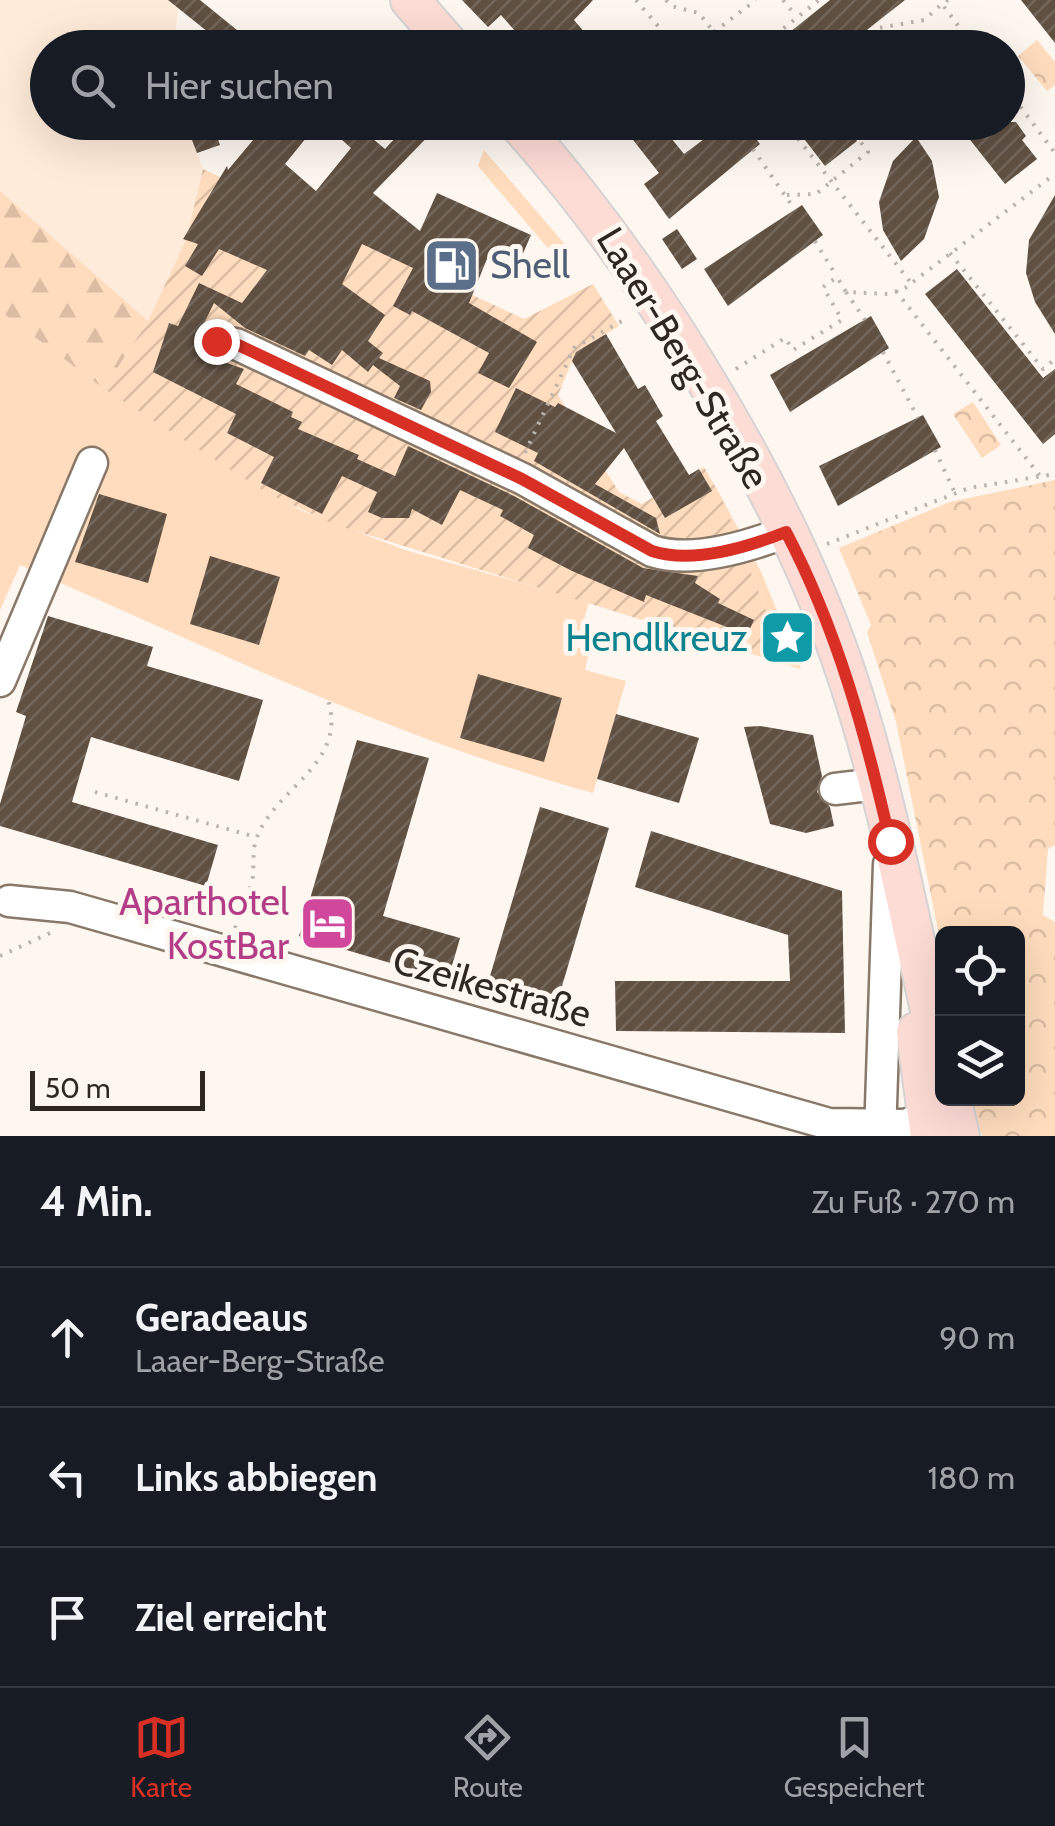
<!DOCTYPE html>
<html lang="de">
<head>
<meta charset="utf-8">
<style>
  body { margin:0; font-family:Cabin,sans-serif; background:#242831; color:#f1f3f6 }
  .controls { position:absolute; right:30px; bottom:30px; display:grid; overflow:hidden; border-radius:15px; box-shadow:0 10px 40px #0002 }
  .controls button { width:90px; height:90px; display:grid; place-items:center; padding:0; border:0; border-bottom:2px solid #363941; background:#171b24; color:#f1f3f6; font:50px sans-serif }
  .scale { position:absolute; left:30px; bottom:25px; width:175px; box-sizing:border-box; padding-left:10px; border:5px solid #2f2822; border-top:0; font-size:28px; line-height:35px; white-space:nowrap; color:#2f2822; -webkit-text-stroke:8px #fef7f0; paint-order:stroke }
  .stop { position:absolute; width:30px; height:30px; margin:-22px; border:8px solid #d93025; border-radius:50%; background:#fff }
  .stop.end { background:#d93025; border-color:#fff; box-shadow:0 2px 10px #0008 }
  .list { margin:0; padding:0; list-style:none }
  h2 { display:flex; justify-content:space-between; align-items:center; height:130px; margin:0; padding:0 40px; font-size:42px }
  h2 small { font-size:32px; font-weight:400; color:#9ea1a6 }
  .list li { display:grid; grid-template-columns:65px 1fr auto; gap:30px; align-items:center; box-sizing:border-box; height:140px; padding:0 40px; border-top:2px solid #363941 }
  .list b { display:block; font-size:38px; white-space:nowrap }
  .list p { margin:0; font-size:32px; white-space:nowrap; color:#9ea1a6 }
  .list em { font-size:32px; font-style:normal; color:#9ea1a6 }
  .icon { flex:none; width:55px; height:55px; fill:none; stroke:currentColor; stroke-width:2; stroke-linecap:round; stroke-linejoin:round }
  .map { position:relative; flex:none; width:1055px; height:1136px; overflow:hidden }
  .search { position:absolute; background:#171b24; box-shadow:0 10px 40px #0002; left:30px; right:30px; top:30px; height:110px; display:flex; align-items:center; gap:25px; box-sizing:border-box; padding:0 35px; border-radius:55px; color:#9ea1a6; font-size:38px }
  .sheet { height:550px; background:#171b24 }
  nav { display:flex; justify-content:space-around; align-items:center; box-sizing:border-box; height:140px; border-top:2px solid #363941; background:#171b24; font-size:28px; color:#9ea1a6 }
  nav a { display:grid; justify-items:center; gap:5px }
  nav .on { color:#d93025 }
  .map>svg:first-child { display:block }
  .built { fill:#ffebd9 }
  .grass { fill:#fedcbd }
  .forest { fill:url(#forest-firs) }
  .park { fill:url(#park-crowns) }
  .garden { fill:url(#garden-furrows) }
  .building { fill:url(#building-hatch) }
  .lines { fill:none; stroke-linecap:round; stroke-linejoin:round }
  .minor-casing { stroke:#887869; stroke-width:35 }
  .major-casing { stroke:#d5d4d3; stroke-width:42 }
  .path { stroke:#bbb4ad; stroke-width:4; stroke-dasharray:2.5 8; stroke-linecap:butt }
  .minor { stroke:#fff; stroke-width:30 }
  .major { stroke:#fedcd6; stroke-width:38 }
  .route { stroke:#d93025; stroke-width:12 }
  .labels { text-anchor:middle; stroke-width:10; stroke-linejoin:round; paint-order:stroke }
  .service-label { font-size:38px; fill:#4e5e75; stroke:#fef7f0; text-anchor:start }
  .street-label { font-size:38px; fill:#2f2822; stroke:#fef7f0 }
  .culture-label { font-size:38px; fill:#0d838f; stroke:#fef7f0; text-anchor:end }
  .hotel-label { font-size:38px; fill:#b23c85; stroke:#fef7f0; text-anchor:end }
</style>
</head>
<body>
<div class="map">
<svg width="1055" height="1136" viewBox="0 0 1055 1136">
  <defs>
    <pattern id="forest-firs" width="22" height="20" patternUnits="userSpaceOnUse" patternTransform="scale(2.5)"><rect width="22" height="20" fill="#fedcbd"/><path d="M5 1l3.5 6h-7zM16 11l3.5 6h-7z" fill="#dabda2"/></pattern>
    <pattern id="park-crowns" width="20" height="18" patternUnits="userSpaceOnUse" patternTransform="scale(2.5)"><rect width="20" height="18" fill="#fedcbd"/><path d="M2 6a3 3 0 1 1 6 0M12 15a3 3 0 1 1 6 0" fill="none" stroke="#dabda2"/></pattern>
    <pattern id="garden-furrows" width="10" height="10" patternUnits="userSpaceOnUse" patternTransform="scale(2.5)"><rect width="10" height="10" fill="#fedcbd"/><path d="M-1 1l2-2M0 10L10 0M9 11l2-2" fill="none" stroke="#dabda2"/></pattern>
    <pattern id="building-hatch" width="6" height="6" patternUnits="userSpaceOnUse" patternTransform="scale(2.5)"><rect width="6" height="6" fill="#5f5042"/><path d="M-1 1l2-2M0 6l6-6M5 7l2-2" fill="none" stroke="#73665b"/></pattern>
  </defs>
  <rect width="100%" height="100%" fill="#fef7f0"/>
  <path class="built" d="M 0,0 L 179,0 L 174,47 L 48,48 L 48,122 L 186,123 L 203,169 L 186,240 L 148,321 L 0,191 Z"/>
  <g class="grass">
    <path d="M 484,150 L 569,249 L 559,254 L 546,246 L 478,166 Z"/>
    <path d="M 0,311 L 104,389 L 300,510 L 405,550 L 589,602 L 576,647 L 589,652 L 585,670 L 626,681 L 593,793 C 396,739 207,647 20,565 L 0,610 Z"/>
    <path d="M 722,498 L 762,574 L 801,669 L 787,665 Z"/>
  </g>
  <path class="forest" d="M 0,191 L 148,321 L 104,389 L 0,311 Z"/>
  <g class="park">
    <path d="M 1037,40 L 1055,62 L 1055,85 L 1047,91 L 1018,56 Z"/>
    <path d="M 973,402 L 1001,445 L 982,458 L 953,414 Z"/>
    <path d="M 1055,480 L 1055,845 L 1048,849 L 1043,915 L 1055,922 L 1055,1136 L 982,1136 L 971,1099 L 1018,1098 L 1018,934 L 942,934 L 942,950 L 896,722 L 867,632 L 871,625 L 839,548 L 950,502 Z"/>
  </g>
  <path class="garden" d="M 203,169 L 524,319 L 593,284 L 619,326 L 576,352 L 558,395 L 619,492 L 642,504 L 704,467 L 722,498 L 787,665 L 333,524 L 267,493 L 104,389 L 148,321 L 186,240 Z"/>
  <g class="building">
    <path d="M 168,0 L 200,0 L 259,48 L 228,48 Z"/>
    <path d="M 462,0 L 593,0 L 574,20 L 598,48 L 530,48 L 501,15 L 488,27 Z"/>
    <path d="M 830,0 L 905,0 L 844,48 L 770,48 Z"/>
    <path d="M 1021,0 L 1055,0 L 1055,43 Z"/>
    <path d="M 185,122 L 212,122 L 220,145 L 197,153 Z"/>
    <path d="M 268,122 L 319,122 L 285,164 L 316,191 L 351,148 L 322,122 L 353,122 L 385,149 L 410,122 L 442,122 L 373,193 L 420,231 L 437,193 L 531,235 L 517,267 L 489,254 L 469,303 L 537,342 L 509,388 L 478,373 L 489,353 L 412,311 L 410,315 L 393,306 L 413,268 L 362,244 L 342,284 L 385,315 L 368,341 L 383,353 L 379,358 L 430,381 L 431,392 L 421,410 L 394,398 L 400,386 L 373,365 L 368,372 L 342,350 L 332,365 L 309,350 L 305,356 L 245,328 L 214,303 L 195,342 L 204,355 L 244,369 L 236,384 L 293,412 L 291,417 L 302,422 L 298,429 L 359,455 L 357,459 L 395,476 L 408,446 L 514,496 L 643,568 L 698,576 L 695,583 L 720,599 L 718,603 L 754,620 L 747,635 L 646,595 L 644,602 L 572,571 L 528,548 L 534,535 L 500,516 L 503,510 L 460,490 L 442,525 L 412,509 L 409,518 L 382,518 L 368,512 L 377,492 L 342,476 L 322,514 L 261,483 L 274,457 L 227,433 L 236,414 L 153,372 L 169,323 L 178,326 L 199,283 L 242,303 L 267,270 L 219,249 L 202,276 L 185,266 L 198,244 L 183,239 L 227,166 L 228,170 Z"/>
    <path d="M 619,122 L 658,122 L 684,154 L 727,122 L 744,122 L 760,144 L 669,219 L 644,184 L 659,173 Z"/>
    <path d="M 791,122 L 842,122 L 857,141 L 825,166 Z"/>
    <path d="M 956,122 L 1016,122 L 1026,136 L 1022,140 L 1037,159 L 1005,184 Z"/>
    <path d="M 916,137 L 932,161 L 939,197 L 924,239 L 901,261 L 883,230 L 879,202 L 893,161 Z"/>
    <path d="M 1055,195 L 1055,334 L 1035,302 L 1026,273 L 1029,240 Z"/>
    <path d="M 802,205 L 823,235 L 728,306 L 704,269 Z"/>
    <path d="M 677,229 L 697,259 L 682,269 L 662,239 Z"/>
    <path d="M 957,269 L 1043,378 L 1055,369 L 1055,434 L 1043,444 L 925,294 Z"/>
    <path d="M 871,316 L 889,348 L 790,412 L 770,375 Z"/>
    <path d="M 606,334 L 638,389 L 645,385 L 663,416 L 656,421 L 689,475 L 699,469 L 712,491 L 665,518 L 624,448 L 595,484 L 656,518 L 660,534 L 534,461 L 538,453 L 495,432 L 516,388 L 555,407 L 558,403 L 616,433 L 572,361 L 576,352 Z"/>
    <path d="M 923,415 L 941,447 L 838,506 L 819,466 Z"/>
    <path d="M 99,494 L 167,514 L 148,583 L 75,562 Z"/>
    <path d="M 210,556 L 280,577 L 259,645 L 190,624 Z"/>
    <path d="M 48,616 L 153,647 L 147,666 L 263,700 L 239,781 L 91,737 L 72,802 L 218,845 L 206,886 L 0,826 L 0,804 L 26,716 L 16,712 Z"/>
    <path d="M 478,674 L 562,698 L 544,762 L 460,738 Z"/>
    <path d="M 616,714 L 699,738 L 679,803 L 597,779 Z"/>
    <path d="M 760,726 L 813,735 L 822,776 L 817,792 L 830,807 L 834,826 L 806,833 L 770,824 L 744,727 Z"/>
    <path d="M 357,740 L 429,758 L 383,916 L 460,938 L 448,980 L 299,936 Z"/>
    <path d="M 540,807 L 609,828 L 554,1013 L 485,993 Z"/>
    <path d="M 651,831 L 842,891 L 845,1033 L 616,1031 L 615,981 L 790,981 L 788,935 L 635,887 Z"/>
  </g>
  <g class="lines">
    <defs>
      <g id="minor">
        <path d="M 216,341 L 236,344 L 523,479 L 652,551 C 692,564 747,547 786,532"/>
        <path d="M 0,681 L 92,463"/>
        <path d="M 835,789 L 877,784"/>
        <path d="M 9,901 L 70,907 L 829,1124 L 905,1125 L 948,1110"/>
        <path d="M 880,1136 L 889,864"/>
      </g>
      <g id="major">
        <path d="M 410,0 L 452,48"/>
        <path d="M 517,122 C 648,269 783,486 846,673 C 889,800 912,934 942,1064"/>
        <path d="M 916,1032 L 930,1136"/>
        <path d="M 951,1098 L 960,1136"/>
      </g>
    </defs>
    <use href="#minor" class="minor-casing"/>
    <use href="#major" class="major-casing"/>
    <g class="path">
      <path d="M 636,0 L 663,32"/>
      <path d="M 666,0 L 671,6 L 699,13 L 726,48"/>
      <path d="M 783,0 L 796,16"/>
      <path d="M 948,0 L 942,4 L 975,48"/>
      <path d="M 714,32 L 756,0"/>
      <path d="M 759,48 L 819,0"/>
      <path d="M 856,48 L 879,28 L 924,20 L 942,4"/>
      <path d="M 1008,90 L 1055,153"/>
      <path d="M 785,122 L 911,283"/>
      <path d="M 753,149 L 795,210"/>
      <path d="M 787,195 L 816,194 L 868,152 L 846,122"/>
      <path d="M 815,241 L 837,277"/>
      <path d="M 950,253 L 1043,369 L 1055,359"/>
      <path d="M 896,291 L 1040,476"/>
      <path d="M 846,292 L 865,320"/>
      <path d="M 883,352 L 918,418"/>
      <path d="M 736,369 L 785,338 L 793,350 L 842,320 L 823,287 L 837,277 L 846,292 L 889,294 L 905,288 L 1055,174"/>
      <path d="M 935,450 L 954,491"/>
      <path d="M 525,453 L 574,348 L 622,321"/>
      <path d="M 827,544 L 969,488 L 1055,474"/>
      <path d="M 95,792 L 256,837"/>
      <path d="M 235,928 C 241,911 250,894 253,876 C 254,864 252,848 257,837 C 277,786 350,763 327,697"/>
      <path d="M 0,956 L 50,933"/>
    </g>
    <use href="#minor" class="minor"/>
    <use href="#major" class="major"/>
  </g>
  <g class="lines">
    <path class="route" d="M 216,341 L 236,344 L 522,479 L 652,551 C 692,564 748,547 786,532 C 837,629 866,735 890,841"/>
  </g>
  <defs>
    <symbol id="fuel-square" viewBox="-11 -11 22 22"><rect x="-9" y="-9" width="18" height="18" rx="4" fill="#5c6f8a" stroke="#fef7f0"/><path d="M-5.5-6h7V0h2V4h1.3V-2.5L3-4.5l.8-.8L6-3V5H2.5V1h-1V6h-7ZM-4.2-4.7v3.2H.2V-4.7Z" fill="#fff"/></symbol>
    <symbol id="sight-square" viewBox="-11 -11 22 22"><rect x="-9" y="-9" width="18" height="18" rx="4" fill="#0f9aa8" stroke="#fef7f0"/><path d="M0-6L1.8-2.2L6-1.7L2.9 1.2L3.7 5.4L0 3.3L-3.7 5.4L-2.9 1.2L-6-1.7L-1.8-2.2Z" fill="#fff"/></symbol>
    <symbol id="hotel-square" viewBox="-11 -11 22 22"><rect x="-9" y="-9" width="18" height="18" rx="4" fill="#d1479c" stroke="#fef7f0"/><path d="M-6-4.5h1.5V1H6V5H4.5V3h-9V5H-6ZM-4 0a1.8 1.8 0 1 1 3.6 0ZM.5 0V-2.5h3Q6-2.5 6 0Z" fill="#fff"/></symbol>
  </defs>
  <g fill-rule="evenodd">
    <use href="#fuel-square" x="420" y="234" width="63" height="63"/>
    <use href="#sight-square" x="756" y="606" width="63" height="63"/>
    <use href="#hotel-square" x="296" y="892" width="63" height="63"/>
  </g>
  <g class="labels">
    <g class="service-label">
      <text x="490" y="278">Shell</text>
    </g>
    <g class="street-label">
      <text transform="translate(683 358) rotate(59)" y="13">Laaer-Berg-Straße</text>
      <text transform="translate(492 987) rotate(16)" y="13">Czeikestraße</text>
    </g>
    <g class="culture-label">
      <text x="748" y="651">Hendlkreuz</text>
    </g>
    <g class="hotel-label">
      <text x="289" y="915">Aparthotel<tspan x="289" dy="44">KostBar</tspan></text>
    </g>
  </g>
</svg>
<div class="controls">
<button><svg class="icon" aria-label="locate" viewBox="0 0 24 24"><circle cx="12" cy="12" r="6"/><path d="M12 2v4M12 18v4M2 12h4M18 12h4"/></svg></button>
<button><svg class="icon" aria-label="layers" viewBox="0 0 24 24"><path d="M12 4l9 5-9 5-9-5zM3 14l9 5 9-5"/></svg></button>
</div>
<div class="scale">50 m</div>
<div class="stop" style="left:890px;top:841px"></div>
<div class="stop end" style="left:216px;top:341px"></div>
<div class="search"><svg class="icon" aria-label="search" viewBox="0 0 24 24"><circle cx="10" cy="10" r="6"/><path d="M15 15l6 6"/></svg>Hier suchen</div>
</div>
<section class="sheet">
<h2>4 Min.<small>Zu Fuß · 270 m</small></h2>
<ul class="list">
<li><svg class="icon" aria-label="ahead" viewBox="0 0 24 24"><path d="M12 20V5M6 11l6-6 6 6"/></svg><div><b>Geradeaus</b><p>Laaer-Berg-Straße</p></div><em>90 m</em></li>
<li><svg class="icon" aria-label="left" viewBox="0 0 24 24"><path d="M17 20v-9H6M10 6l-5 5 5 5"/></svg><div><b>Links abbiegen</b></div><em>180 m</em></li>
<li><svg class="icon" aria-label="arrive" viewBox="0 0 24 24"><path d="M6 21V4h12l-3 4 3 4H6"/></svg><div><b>Ziel erreicht</b></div></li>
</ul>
</section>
<nav>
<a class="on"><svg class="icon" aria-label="map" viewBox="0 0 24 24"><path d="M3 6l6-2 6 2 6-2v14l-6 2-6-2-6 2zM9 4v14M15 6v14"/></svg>Karte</a>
<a><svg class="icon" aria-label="directions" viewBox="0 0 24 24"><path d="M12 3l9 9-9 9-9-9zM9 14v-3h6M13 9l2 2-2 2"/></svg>Route</a>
<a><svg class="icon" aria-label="saved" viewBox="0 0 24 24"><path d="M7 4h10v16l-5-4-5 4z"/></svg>Gespeichert</a>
</nav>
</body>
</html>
